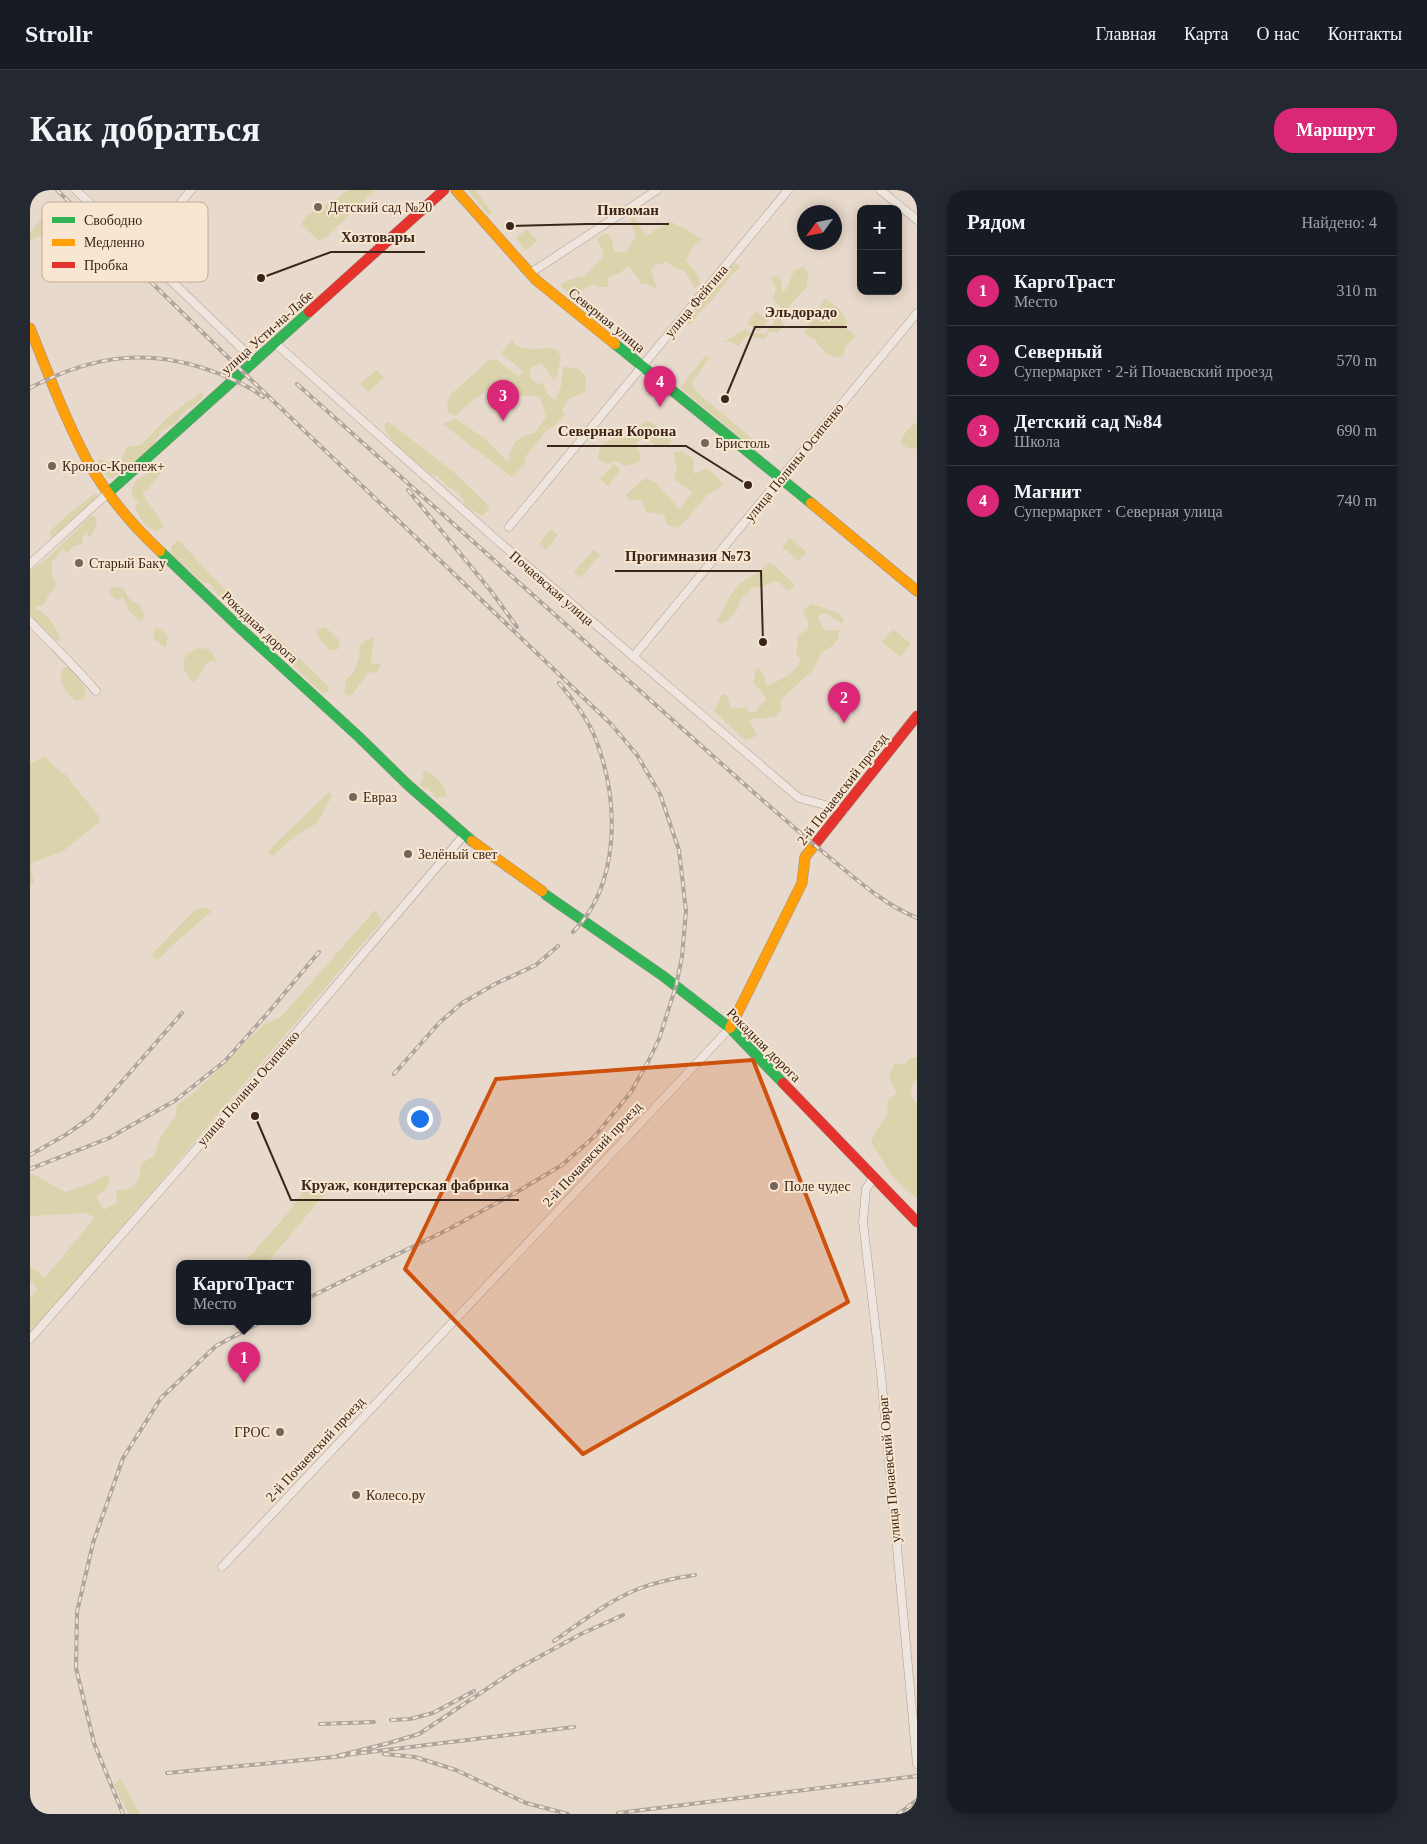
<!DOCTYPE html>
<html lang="ru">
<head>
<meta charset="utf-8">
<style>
  body { margin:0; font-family:Georgia,serif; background:#242831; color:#f1f3f6 }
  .controls { position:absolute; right:15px; top:15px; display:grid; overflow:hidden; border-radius:10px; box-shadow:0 2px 12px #0003 }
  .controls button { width:45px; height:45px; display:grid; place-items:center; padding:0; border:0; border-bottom:1px solid #363941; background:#171b24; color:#f1f3f6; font:25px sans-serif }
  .compass { position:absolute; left:767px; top:15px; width:45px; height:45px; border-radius:50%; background:#171b24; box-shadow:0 2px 12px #0003; rotate:237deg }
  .you { position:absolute; left:389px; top:928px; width:18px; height:18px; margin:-12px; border:4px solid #fff; border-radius:50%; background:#1a73e8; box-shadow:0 0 0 8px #1a73e833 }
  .badge { display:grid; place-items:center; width:32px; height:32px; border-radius:50%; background:#db2777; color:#fff; font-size:16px; font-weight:700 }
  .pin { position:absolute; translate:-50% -41px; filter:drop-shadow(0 1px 2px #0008) }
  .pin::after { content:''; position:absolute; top:26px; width:18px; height:15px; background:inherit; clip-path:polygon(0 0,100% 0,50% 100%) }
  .popup { position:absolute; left:146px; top:1070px; width:135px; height:65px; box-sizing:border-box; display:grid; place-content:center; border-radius:10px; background:#171b24; filter:drop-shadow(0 1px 4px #0005); font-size:16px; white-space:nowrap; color:#9ea1a6 }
  .popup b { font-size:19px; color:#f1f3f6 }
  .popup::after { content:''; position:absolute; left:50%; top:100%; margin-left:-10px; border:10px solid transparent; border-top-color:#171b24 }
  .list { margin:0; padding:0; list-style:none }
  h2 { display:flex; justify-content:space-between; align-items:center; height:65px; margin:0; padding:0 20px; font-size:21px }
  h2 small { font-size:16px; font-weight:400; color:#9ea1a6 }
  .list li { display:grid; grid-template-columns:32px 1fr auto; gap:15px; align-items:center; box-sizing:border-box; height:70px; padding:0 20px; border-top:1px solid #363941 }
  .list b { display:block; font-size:19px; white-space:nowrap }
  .list p { margin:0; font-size:16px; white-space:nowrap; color:#9ea1a6 }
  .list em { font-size:16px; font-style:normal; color:#9ea1a6 }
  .map { position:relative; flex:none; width:887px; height:1624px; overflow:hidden; border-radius:20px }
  header { display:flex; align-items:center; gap:30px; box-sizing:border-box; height:70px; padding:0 25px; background:#171b24; border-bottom:1px solid #363941 }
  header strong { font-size:24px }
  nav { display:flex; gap:28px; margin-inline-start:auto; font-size:18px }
  .intro { display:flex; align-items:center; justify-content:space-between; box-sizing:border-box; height:120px; padding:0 30px }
  h1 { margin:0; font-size:35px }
  .button { padding:12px 22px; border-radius:20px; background:#db2777; color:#fff; font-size:18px; font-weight:700 }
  main { display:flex; gap:30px; padding:0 30px }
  aside { flex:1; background:#171b24; border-radius:20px; box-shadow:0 2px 12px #0003 }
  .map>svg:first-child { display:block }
  .green { fill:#dbd3ac }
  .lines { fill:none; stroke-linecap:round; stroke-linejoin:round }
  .street-casing { stroke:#ac9f95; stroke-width:9 }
  .fast-casing { stroke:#9b8e85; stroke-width:11 }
  .slow-casing { stroke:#9b8e85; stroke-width:11 }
  .jam-casing { stroke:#9b8e85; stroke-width:11 }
  .street { stroke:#eee6de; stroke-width:8 }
  .fast { stroke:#30b455; stroke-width:10 }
  .slow { stroke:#ff9f0a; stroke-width:10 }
  .jam { stroke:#e5322d; stroke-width:10 }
  .rail-casing { stroke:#ada59e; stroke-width:4 }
  .rail { stroke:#f9e6d0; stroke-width:2; stroke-dasharray:5.5; stroke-linecap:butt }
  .marked { fill:#ce510e; fill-opacity:0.2; stroke:#ce510e; stroke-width:4; stroke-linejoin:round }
  .poi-dot { fill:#776559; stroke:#f9e6d0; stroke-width:2 }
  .labels { text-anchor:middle; stroke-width:4; stroke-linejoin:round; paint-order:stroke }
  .poi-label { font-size:14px; fill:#3b261c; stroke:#f9e6d0; text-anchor:start }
  .street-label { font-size:14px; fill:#3b261c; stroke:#f9e6d0 }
  .key { fill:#f9e6d0; stroke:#c0ac9a; stroke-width:1 }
  .key-label { font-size:14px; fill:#3b261c }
  .leader { fill:none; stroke:#3b261c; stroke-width:2 }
  .callout-dot { fill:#3b261c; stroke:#f9e6d0; stroke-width:2 }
  .callout-label { font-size:15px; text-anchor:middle; font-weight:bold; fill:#3b261c; stroke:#f9e6d0; stroke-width:4; stroke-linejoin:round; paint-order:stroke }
</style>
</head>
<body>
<header>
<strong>Strollr</strong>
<nav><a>Главная</a><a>Карта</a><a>О нас</a><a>Контакты</a></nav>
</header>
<div class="intro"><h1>Как добраться</h1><a class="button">Маршрут</a></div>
<main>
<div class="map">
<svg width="887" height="1624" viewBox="0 0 887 1624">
  <rect width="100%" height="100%" fill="#e7d9cb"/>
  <g class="green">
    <path d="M 318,0 L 345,0 L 294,49 L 288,50 L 271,34 C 278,21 288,19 301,13 C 307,10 313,4 318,0 Z"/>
    <path d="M 438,0 L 445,0 L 463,23 L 458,25 Z"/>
    <path d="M 26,12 L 37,23 L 46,27 L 34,39 L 25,42 L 14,49 L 10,45 L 0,51 L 0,42 Z"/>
    <path d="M 600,28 L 604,28 L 616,46 L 640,31 L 672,49 L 661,59 L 656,71 L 669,86 L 670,95 L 665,98 L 655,81 L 645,78 L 637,72 L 625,75 L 621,80 L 627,98 L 625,98 L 617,94 L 612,94 L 598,76 L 591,82 L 579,87 L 577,97 L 569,97 L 562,94 L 544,106 L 531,97 L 531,94 L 541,89 L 555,86 L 573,67 L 573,61 L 567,50 L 571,45 L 578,44 L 582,51 L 584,62 L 596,62 L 606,46 Z"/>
    <path d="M 497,39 L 507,51 L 496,60 L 486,48 Z"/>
    <path d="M 705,73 L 711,76 C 699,86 690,100 679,113 C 673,120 664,126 661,135 L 656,132 L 694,83 Z"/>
    <path d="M 774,77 L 778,83 L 777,97 L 758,117 L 757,123 L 750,127 L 754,136 L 747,143 L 740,141 L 734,149 L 718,145 L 708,156 L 701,152 L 694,152 L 715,139 L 718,142 L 735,144 L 753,119 L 743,109 L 746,98 L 741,90 L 742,87 L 748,86 L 752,93 L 752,100 L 754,101 C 763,94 758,79 774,77 Z"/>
    <path d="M 795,109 L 808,118 L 817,130 L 815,138 L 826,146 L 815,157 L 814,164 L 808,168 C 800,168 788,156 785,149 L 774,144 C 780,133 787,119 795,109 Z"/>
    <path d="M 726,121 L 738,131 L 728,142 L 717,133 Z"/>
    <path d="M 483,149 L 485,155 C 499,162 512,157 526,159 L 531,167 L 527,186 L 523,190 L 512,173 L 501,178 L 499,185 L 505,193 L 514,194 L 517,204 L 525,210 L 531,196 L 533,176 L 549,179 L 556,187 L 555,202 L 538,209 L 532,221 L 535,225 L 527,234 L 517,240 L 495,267 L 495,274 L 482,287 L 413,234 L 426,229 L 454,248 L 478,272 C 483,252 484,248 505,243 L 516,227 L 510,207 C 495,204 488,204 476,213 L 460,198 L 433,218 L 426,226 L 418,223 L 417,215 L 420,205 L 458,171 L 466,169 L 489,187 L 493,181 L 471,163 Z"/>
    <path d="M 675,166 L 679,168 L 661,194 L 670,205 L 726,252 L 719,254 L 650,198 Z"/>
    <path d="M 347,180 L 354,188 L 338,202 L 330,194 Z"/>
    <path d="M 170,203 L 174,205 L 165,215 L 156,220 L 145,233 L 132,241 L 121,258 L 83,288 L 79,288 L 72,282 L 68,269 L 90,275 L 97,257 L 111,255 L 139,226 Z"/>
    <path d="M 616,231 C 627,235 636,240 641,251 L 638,256 L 629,258 L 614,246 L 606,254 C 612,269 614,272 595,276 L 586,271 L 577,274 L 568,268 C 570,245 585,252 600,244 C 606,241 611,235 616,231 Z"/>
    <path d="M 359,232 L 427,285 L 460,317 L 452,326 L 437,317 L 429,303 L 416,295 L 407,285 L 400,284 L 392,278 L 371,260 L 356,242 L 354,234 Z"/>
    <path d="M 887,232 L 887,258 L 879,259 L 873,255 L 871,251 L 877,240 Z"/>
    <path d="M 653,261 L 663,269 L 664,284 L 675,279 L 684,283 L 693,295 L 688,299 L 678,304 L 649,338 L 638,336 L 634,325 L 616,322 L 612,310 L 599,310 L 596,305 L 615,288 L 625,292 L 649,319 L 663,303 L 644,289 L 647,277 L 643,262 Z"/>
    <path d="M 584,274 L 591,280 L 578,296 L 570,289 Z"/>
    <path d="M 130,276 L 131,283 L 118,299 L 112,303 L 134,336 L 127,342 L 115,335 L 105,319 L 108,312 L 102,306 L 102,298 L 107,289 C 116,286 121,278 130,276 Z"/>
    <path d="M 66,303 L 67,306 L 65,311 L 60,313 L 57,319 L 27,345 L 22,348 L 20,341 L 43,320 Z"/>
    <path d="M 61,326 L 65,326 L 67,333 L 62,345 L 59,347 L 56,342 L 52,349 L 52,354 L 43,356 L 38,362 L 32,360 L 22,372 L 22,379 L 21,383 L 26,394 L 25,398 L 18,406 L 14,414 L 5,418 C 17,424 28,437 30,451 L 27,451 L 7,434 L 0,424 L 0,381 L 20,366 Z"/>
    <path d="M 521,339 L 528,345 L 516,360 L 509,354 Z"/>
    <path d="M 760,348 L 776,362 L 769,371 L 752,357 Z"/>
    <path d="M 148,350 L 221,427 L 218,430 C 202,421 189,409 180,393 L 172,392 L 141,363 L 142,356 Z"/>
    <path d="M 564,359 L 570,365 L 551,388 L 544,382 Z"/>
    <path d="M 738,373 L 741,373 L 757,387 L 764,395 L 763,398 L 758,401 L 749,393 L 743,391 L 733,397 L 724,397 L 710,410 L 707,420 L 697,431 L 691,433 L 687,432 L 698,409 L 709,394 L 730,381 Z"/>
    <path d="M 86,397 L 94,398 C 95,401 96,404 98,407 C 105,416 110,409 114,426 L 110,431 L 99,421 L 93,407 L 87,410 L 79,404 L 79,399 Z"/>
    <path d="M 782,414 L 809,423 L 814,431 L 812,434 L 795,423 L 787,427 L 795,441 L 809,440 L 808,449 L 802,456 L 791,463 L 783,480 L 751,509 L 752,519 L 745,527 C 736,529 728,527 719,530 L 727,546 L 715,550 L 683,520 L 687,516 L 691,505 L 694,504 L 697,506 L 701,519 L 715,517 L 719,522 L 725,522 L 737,509 L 723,492 L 726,479 L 728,478 L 733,484 L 737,496 C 749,490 766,484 770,470 L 766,464 L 768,455 L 767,447 L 777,439 L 779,435 L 773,420 Z"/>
    <path d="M 295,437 L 309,450 L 310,454 L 307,460 L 300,460 L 289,449 L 286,440 Z"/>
    <path d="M 126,438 L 132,439 L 138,447 L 136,457 L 134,457 L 123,448 Z"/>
    <path d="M 863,439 L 881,454 L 870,467 L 852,452 Z"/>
    <path d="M 243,446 L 247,447 L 298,496 L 299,501 L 292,503 L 239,453 L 239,450 Z"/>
    <path d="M 344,447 L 341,473 L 351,474 L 346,483 L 338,482 L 323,504 L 317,506 L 314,502 L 316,490 L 325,480 L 330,463 L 329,456 L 336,450 Z"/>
    <path d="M 168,458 L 179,459 L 188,473 L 185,471 C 170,471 176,483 163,492 C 157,487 149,473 157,465 C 160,462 165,460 168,458 Z"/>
    <path d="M 35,477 L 39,477 C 46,484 54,494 56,504 L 52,509 L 46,511 C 36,503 25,489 35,477 Z"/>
    <path d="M 14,567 C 21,571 28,582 35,584 L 70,628 L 69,632 L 32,662 L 3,672 L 1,678 L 4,692 L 0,697 L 0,573 Z"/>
    <path d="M 394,581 C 404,584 415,594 417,605 L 415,607 L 406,608 L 399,599 L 394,598 L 390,595 L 390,593 L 394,586 L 392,583 Z"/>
    <path d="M 299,602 L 302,606 L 287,633 L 265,646 L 244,665 L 237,664 L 243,656 Z"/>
    <path d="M 175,717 L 182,721 L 139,758 L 130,769 L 125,769 L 122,764 L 164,721 Z"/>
    <path d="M 345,720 L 352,731 L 0,1145 L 0,1108 L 7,1100 L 5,1095 L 0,1091 L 0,1076 L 15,1088 L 65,1027 L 55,1023 L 0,1026 L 0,985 L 3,984 L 35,1002 L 60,994 L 74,986 L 80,986 L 77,998 L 66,1007 L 74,1020 L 87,1012 L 86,1001 C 106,999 109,994 111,974 L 125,965 L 130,947 L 145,927 L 147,915 L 167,900 L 233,835 L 251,827 Z"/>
    <path d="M 887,867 L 887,888 L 882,896 L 881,906 L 887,914 L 887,1009 L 864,988 L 841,952 L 846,941 L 858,924 L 857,912 L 866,903 L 859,885 L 865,874 L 876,874 L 879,868 Z"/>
    <path d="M 295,994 L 298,995 L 298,1000 L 236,1074 L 213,1074 L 258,1023 L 273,1001 L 284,996 Z"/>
    <path d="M 90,1588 L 110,1624 L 99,1624 L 84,1595 Z"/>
  </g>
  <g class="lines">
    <defs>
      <g id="street">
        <path d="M 46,0 L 225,171"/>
        <path d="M 850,0 L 887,30"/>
        <path d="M 110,62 L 161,0"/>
        <path d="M 499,84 L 627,0"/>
        <path d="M 245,153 L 468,351 L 769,608 L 814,620"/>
        <path d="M 479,337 L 758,0"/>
        <path d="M 0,374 L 78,303"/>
        <path d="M 0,431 C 22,455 45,476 66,501"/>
        <path d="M 603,467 L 887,123"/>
        <path d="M 844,987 L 836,999 L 833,1032 L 851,1184 L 887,1574"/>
        <path d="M 0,1149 L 197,924 L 434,645"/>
        <path d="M 192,1377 L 700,838"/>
      </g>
      <g id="fast">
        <path d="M 585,154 L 781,313"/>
        <path d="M 78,303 L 279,122"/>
        <path d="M 130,361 L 211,439 L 329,547 L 378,595 L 442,651"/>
        <path d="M 516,705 L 633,786 L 700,838 L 753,893"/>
      </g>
      <g id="slow">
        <path d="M 426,0 L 506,90 L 585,154"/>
        <path d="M 0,138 C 18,183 35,229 58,272 C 77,305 102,335 130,361"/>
        <path d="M 781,313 L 887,401"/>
        <path d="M 442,651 L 512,701"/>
        <path d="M 700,838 L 772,693 L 775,667 L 786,653"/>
      </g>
      <g id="jam">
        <path d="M 279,122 L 414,0"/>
        <path d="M 786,653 L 887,526"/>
        <path d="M 753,893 L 887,1032"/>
      </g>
    </defs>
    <use href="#street" class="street-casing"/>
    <use href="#fast" class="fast-casing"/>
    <use href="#slow" class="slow-casing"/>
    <use href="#jam" class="jam-casing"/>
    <use href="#street" class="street"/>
    <use href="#fast" class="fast"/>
    <use href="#slow" class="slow"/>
    <use href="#jam" class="jam"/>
    <defs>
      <g id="rail">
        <path d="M 27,0 L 213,182 L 581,534 L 607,565 L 630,604 L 649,660 L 656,721 L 652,767 L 646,796 L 629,849 L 619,870 L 601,902 L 565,946 L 532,975 L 485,1003 L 419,1039 L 278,1108"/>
        <path d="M 267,194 L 722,601 C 751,626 780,652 810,676 C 834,696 858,716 887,728"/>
        <path d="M 0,198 C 65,164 121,157 190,184 C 204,190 221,197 233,207"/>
        <path d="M 378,300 L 461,401 L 487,437"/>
        <path d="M 529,493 C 544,511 558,529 566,550 C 589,610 591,694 543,742"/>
        <path d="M 364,884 L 409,833 L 432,813 L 465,794 L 506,775 L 528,756"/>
        <path d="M 0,965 L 37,944 L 61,927 L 152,823"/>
        <path d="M 0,979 L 79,948 L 146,910 L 195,871 L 237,824 L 289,762"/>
        <path d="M 524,1451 C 550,1433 578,1411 608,1399 C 626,1392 645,1388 665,1385"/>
        <path d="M 361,1530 L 380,1529 L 403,1523 L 444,1501"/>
        <path d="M 290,1534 L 344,1532"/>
        <path d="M 544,1537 L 307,1566 L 359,1553 L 389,1544 L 485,1480 L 551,1444 L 593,1425"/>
        <path d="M 354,1564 L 385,1567 L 426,1580 L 496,1613 L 538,1624"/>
        <path d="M 137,1583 L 314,1566"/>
        <path d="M 588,1623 L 887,1586"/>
        <path d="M 93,1624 L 64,1553 L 46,1478 L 47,1422 L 63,1353 L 93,1268 L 131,1208 L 186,1156 L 231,1132"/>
        <path d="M 868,1624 L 887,1610"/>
      </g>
    </defs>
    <use href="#rail" class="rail-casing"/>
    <use href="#rail" class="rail"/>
  </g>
  <path class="marked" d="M 723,870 L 818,1112 L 553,1264 L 375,1079 L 466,889 Z"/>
  <g class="poi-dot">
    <circle cx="288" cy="17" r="5"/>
    <circle cx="675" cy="253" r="5"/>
    <circle cx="22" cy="276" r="5"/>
    <circle cx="49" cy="373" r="5"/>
    <circle cx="323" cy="607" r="5"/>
    <circle cx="378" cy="664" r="5"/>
    <circle cx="744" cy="996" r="5"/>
    <circle cx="250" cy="1242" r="5"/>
    <circle cx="326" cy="1305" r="5"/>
  </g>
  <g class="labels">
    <g class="poi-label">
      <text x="298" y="22">Детский сад №20</text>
      <text x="685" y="258">Бристоль</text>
      <text x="32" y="281">Кронос-Крепеж+</text>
      <text x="59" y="378">Старый Баку</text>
      <text x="333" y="612">Евраз</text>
      <text x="388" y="669">Зелёный свет</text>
      <text x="754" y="1001">Поле чудес</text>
      <text x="240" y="1247" text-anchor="end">ГРОС</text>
      <text x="336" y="1310">Колесо.ру</text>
    </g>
    <g class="street-label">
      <text transform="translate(666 111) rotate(-50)" y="5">улица Фейгина</text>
      <text transform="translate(577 130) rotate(39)" y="5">Северная улица</text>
      <text transform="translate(237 142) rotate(-42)" y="5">улица Усти-на-Лабе</text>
      <text transform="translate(764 272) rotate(-51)" y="5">улица Полины Осипенко</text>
      <text transform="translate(522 398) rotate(41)" y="5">Почаевская улица</text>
      <text transform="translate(230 437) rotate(43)" y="5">Рокадная дорога</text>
      <text transform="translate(812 599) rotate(-52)" y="5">2-й Почаевский проезд</text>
      <text transform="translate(734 855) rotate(45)" y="5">Рокадная дорога</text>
      <text transform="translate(218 898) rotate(-49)" y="5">улица Полины Осипенко</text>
      <text transform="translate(562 964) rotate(-47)" y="5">2-й Почаевский проезд</text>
      <text transform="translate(285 1259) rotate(-47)" y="5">2-й Почаевский проезд</text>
      <text transform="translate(859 1279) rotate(-95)" y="5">улица Почаевский Овраг</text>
    </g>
  </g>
  <rect x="12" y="12" width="166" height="80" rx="8" class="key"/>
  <rect x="22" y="27" width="23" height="6" fill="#30b455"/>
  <rect x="22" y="49" width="23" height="7" fill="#ff9f0a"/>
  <rect x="22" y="72" width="23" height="6" fill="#e5322d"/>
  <g class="key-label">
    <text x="54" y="35">Свободно</text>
    <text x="54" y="57">Медленно</text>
    <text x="54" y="80">Пробка</text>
  </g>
  <path class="leader" d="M480 36L557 34H639M231 88L301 62H395M695 209L725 137H817M718 295L656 256H517M733 452L731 381H585M225 926L261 1010H489"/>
  <g class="callout-dot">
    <circle cx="480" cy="36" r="5"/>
    <circle cx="231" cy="88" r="5"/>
    <circle cx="695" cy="209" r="5"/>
    <circle cx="718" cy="295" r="5"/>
    <circle cx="733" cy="452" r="5"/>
    <circle cx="225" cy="926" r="5"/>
  </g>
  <g class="callout-label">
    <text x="598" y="25">Пивоман</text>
    <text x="348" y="52">Хозтовары</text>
    <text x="771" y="127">Эльдорадо</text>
    <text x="587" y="246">Северная Корона</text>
    <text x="658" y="371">Прогимназия №73</text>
    <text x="375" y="1000">Круаж, кондитерская фабрика</text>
  </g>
</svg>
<div class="controls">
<button>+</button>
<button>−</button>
</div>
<svg class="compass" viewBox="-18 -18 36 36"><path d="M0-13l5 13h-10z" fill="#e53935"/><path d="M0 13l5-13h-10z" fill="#9ea1a6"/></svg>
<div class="you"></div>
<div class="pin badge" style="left:214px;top:1193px">1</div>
<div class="popup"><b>КаргоТраст</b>Место</div>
<div class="pin badge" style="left:814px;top:533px">2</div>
<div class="pin badge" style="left:473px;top:231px">3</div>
<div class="pin badge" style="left:630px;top:217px">4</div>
</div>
<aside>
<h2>Рядом<small>Найдено: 4</small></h2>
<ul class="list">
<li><span class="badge">1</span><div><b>КаргоТраст</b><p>Место</p></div><em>310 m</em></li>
<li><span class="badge">2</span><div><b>Северный</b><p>Супермаркет · 2-й Почаевский проезд</p></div><em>570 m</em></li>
<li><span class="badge">3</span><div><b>Детский сад №84</b><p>Школа</p></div><em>690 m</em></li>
<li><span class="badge">4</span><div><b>Магнит</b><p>Супермаркет · Северная улица</p></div><em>740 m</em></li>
</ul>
</aside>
</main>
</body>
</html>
